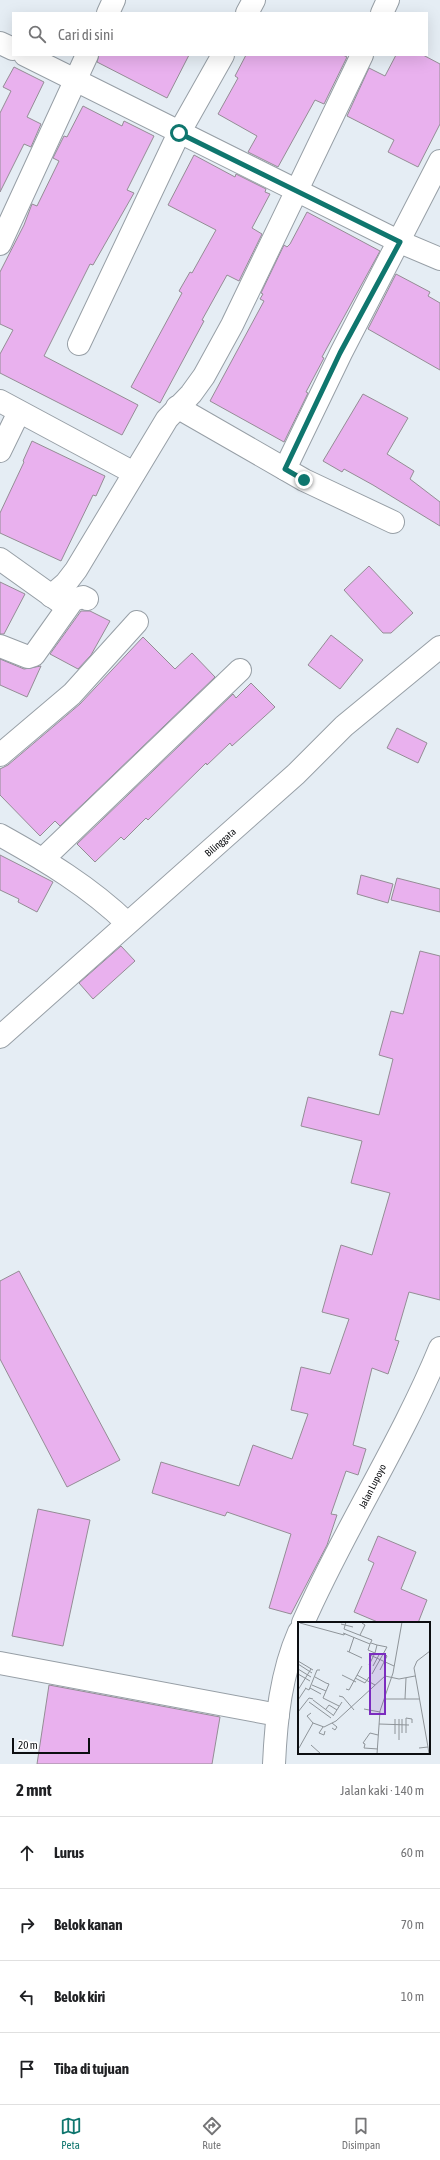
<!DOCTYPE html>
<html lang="id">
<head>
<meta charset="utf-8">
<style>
  body { margin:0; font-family:"Asap Condensed",sans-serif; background:#f2f2f2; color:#202124 }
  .scale { position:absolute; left:12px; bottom:10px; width:78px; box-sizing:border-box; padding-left:4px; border:2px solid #0c0e11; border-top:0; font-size:11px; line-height:14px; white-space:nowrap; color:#0c0e11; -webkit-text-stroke:3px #fff; paint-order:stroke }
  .stop { position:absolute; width:12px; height:12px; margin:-9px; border:3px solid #0f766e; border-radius:50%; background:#fff }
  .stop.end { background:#0f766e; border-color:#fff; box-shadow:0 1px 4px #0008 }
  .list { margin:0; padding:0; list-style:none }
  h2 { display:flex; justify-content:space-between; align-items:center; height:52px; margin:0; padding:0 16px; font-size:17px }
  h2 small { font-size:13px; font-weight:400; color:#757577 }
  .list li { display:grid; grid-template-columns:26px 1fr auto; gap:12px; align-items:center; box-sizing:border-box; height:72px; padding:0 16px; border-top:1px solid #e0e0e0 }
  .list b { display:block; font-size:15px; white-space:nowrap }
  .list em { font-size:13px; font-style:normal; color:#757577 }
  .icon { flex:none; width:22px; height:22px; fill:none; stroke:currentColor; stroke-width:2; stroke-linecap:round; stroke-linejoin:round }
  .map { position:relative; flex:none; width:440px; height:1764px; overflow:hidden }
  .search { position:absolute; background:#fff; box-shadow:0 4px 16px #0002; left:12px; right:12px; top:12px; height:44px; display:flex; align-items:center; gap:10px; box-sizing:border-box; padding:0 14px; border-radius:0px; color:#757577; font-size:15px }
  .sheet { height:340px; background:#fff }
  nav { display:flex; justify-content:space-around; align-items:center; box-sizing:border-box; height:56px; border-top:1px solid #e0e0e0; background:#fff; font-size:11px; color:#757577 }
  nav a { display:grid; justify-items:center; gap:2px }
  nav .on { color:#0f766e }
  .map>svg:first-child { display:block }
  .building { fill:#e9b1ee; stroke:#948d95 }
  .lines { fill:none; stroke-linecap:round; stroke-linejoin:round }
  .minor-casing { stroke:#979fa6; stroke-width:24 }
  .minor { stroke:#fff; stroke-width:22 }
  .route { stroke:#0f766e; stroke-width:5 }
  .labels { text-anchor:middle; stroke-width:3.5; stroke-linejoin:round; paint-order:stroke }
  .street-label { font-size:10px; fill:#0c0e11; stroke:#fff }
  .inset-road { fill:none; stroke:#8e9499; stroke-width:1 }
  .view { fill:#7b2cbf; fill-opacity:0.15; stroke:#7b2cbf; stroke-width:2 }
  .inset-edge { fill:none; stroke:#0c0e11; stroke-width:2 }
</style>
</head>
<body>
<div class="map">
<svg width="440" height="1764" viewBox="0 0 440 1764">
  <rect width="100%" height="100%" fill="#e5edf4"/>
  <g class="building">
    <path d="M 99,55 L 189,55 L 167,98 L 97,62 Z"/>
    <path d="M 246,55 L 343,55 L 347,57 L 324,104 L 315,100 L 278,167 L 248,152 L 257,136 L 218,114 L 238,78 L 235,76 Z"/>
    <path d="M 396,55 L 423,55 L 440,64 L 440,124 L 418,167 L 388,152 L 394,140 L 347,116 L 369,68 L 385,76 Z"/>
    <path d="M 14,67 L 44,82 L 27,117 L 41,124 L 31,147 L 24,144 L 0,192 L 0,113 L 11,91 L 3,87 Z"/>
    <path d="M 83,106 L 122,126 L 124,121 L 154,136 L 127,190 L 134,193 L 93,265 L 90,264 L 44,356 L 138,405 L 122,435 L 0,373 L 0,354 L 13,330 L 0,324 L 0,272 L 24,225 L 32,204 L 37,206 L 59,161 L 53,158 L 64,136 L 67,137 Z"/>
    <path d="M 194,155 L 235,177 L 236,174 L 266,189 L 265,192 L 270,194 L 252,228 L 262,234 L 239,281 L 227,275 L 202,320 L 204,321 L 160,403 L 131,387 L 182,293 L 179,291 L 190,272 L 192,273 L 216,230 L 168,205 Z"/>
    <path d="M 307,212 L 380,251 L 322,357 L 324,358 L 306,392 L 308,393 L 284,442 L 210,401 L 264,301 L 260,299 L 263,294 L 261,293 L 284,245 L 287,247 L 290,244 Z"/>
    <path d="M 396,274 L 430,292 L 428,296 L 440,303 L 440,370 L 368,329 Z"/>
    <path d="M 363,394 L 408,418 L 387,454 L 414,471 L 410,479 L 440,502 L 440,526 L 373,485 L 344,469 L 342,472 L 323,461 Z"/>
    <path d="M 32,441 L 105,476 L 96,496 L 93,495 L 61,561 L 0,533 L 0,513 L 24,462 L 23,461 Z"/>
    <path d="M 369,566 L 413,613 L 391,633 L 383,633 L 344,590 Z"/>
    <path d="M 0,582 L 25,594 L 4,634 L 0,634 Z"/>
    <path d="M 81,611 L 90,611 L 110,621 L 91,655 L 78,669 L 50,654 Z"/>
    <path d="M 331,635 L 363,660 L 340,689 L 308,665 Z"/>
    <path d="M 143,637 L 175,669 L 192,653 L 215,677 L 60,826 L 55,821 L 40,836 L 0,795 L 0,769 L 8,765 L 80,704 Z"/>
    <path d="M 0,659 L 24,669 L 41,666 L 27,697 L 0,685 Z"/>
    <path d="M 251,683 L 275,707 L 232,746 L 230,743 L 207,765 L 206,763 L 148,820 L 146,818 L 124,840 L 121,837 L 95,862 L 77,844 L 233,694 L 236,698 Z"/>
    <path d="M 397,728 L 427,743 L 418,763 L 387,748 Z"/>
    <path d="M 0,855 L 53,882 L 37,912 L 18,902 L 19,899 L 0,890 Z"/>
    <path d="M 361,875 L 393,884 L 388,903 L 357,894 Z"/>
    <path d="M 397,878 L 440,889 L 440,912 L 391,900 Z"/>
    <path d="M 121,946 L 135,961 L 93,999 L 79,983 Z"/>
    <path d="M 420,951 L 440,956 L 440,1300 L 409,1292 L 395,1340 L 399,1341 L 388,1374 L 372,1368 L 353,1445 L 366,1449 L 358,1475 L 346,1471 L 331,1514 L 337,1515 L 327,1545 L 291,1614 L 269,1608 L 291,1534 L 227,1512 L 225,1516 L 152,1493 L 161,1462 L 239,1486 L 253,1445 L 292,1459 L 308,1414 L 291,1410 L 301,1367 L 330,1374 L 349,1319 L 322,1312 L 341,1245 L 372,1255 L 390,1193 L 351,1183 L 362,1141 L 301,1126 L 308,1097 L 379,1115 L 393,1059 L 379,1055 L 391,1011 L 403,1014 Z"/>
    <path d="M 19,1271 L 120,1460 L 67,1487 L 0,1359 L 0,1281 Z"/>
    <path d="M 38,1509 L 90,1520 L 63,1646 L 12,1636 Z"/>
    <path d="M 378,1536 L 416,1552 L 401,1589 L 427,1600 L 418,1623 L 380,1623 L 354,1612 L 374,1563 L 368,1560 Z"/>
    <path d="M 49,1685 L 220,1717 L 212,1764 L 37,1764 Z"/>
  </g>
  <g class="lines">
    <defs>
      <g id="minor">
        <path d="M 108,13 L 114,0"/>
        <path d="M 247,13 L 254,0"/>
        <path d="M 382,13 L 388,0"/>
        <path d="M 0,43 L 13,49"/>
        <path d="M 25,55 L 400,242 L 440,259"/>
        <path d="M 0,244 L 87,55"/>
        <path d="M 79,344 L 179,133 L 223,55"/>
        <path d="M 0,401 L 134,473"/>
        <path d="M 177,407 L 304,480 L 393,522"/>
        <path d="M 0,451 L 19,412"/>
        <path d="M 285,469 L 341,353 L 440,161"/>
        <path d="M 0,559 L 63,604"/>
        <path d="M 51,596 L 66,583 L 76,570 L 167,419 L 191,394 L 204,376 L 232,325 L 362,55"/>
        <path d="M 0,646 L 28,657 L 34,655 L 73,600 L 83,597 L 87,599"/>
        <path d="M 0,755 L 72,694 L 137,622"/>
        <path d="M 0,835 C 45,860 90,887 127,923"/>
        <path d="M 43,859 L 240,670"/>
        <path d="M 0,1037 L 296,774 L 344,726 L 440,647"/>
        <path d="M 303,1623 C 344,1529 401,1443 440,1348"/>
        <path d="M 0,1663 L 278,1715"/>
        <path d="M 274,1764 C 276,1719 281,1673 299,1632"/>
      </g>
    </defs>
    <use href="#minor" class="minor-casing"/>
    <use href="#minor" class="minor"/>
  </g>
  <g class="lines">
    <path class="route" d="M 179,133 L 400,242 L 340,353 L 285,469 L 304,480"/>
  </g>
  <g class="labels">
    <g class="street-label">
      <text transform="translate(220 842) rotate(-41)" y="4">Bilinggata</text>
      <text transform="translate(372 1486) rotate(-63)" y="4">Jalan Lupoyo</text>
    </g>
  </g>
  <g transform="translate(298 1622)">
    <rect width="132" height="132" fill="#e5edf4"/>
    <path class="inset-road" d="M 48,0 L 46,7 L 74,18 L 72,22M 2,1 L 46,13 L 47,11M 43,2 L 55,5M 45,11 L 72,22 L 70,28 L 77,31 L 71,43M 62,13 L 67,3 L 64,1M 73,21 L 79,23 L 77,31M 49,29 L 64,36M 51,30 L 56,15M 72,33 L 96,44M 0,39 L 15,48M 0,42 L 14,51M 75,44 L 82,31M 0,47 L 13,55M 82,48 L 89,34 L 86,31M 0,52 L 12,59M 74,52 L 89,25 L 79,23M 44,53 L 58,60M 59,53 L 77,63M 17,55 L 28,61M 57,56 L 67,61 L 71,55M 28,61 L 31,62 L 25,76 L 41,84M 14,63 L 28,69M 7,66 L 11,68 L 19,48 L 22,48M 12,66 L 23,72M 48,67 L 51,68 L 64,44M 0,68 L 13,47M 41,74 L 45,75 L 56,88M 88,77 L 121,77M 107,77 L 108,56M 0,78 L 8,66M 15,78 L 35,93M 11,80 L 33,96M 28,87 L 31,83 L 39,88M 66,87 L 82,90M 0,90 L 11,76 L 15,77M 13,91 L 9,94 L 15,101M 35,94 L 44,80M 97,97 L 97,112M 101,97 L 101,118M 81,102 L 111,103M 25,105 L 21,111 L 26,113 L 27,109M 34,106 L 37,108 L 39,105 L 34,101M 104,111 L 104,97M 108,111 L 108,96 L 114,97 L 114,101M 13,123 L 23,132M 130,125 L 116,46 L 119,39 L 132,29M 1,126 L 15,101 L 26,105 L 38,99 L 87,54 L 101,57 L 117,54M 121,126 L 130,125 L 131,132M 80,127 L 66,126 L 67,122 L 65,121 L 72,111 L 80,113M 79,132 L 82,89 L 95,51 L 104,0"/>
    <path class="view" d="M 72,32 L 87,32 L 87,92 L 72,92 Z"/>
    <rect width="132" height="132" class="inset-edge"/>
  </g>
</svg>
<div class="scale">20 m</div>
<div class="stop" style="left:179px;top:133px"></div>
<div class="stop end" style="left:304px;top:480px"></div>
<div class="search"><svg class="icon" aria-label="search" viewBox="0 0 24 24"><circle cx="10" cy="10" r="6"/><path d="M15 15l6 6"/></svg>Cari di sini</div>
</div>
<section class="sheet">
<h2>2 mnt<small>Jalan kaki · 140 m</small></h2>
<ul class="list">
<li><svg class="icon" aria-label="ahead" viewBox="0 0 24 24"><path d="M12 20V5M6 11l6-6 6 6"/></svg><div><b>Lurus</b></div><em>60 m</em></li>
<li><svg class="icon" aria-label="right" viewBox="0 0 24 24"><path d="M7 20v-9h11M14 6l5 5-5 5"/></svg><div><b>Belok kanan</b></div><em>70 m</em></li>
<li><svg class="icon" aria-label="left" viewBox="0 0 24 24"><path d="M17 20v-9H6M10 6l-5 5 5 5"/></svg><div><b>Belok kiri</b></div><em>10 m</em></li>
<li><svg class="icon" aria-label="arrive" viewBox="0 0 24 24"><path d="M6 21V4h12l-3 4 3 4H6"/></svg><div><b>Tiba di tujuan</b></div></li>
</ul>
</section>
<nav>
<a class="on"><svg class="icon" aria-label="map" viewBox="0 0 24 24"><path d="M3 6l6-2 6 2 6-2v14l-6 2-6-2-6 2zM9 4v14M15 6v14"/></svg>Peta</a>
<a><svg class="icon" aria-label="directions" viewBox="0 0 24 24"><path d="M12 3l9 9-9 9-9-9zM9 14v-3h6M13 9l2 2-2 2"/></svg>Rute</a>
<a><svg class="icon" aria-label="saved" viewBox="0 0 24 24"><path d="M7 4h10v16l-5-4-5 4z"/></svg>Disimpan</a>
</nav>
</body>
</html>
